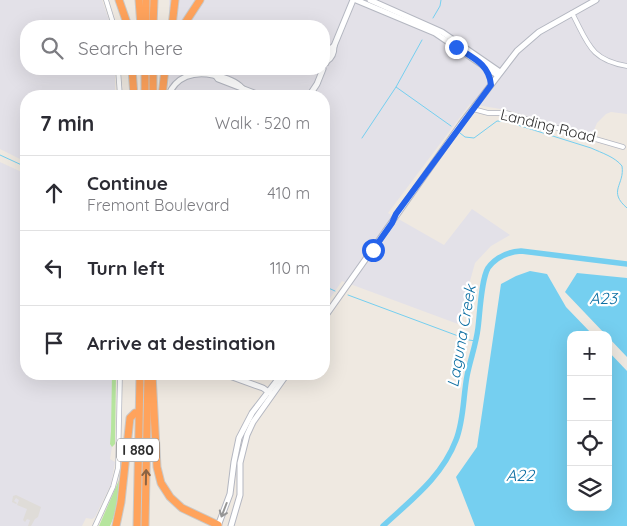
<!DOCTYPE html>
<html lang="en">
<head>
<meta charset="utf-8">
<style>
  body { margin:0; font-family:Quicksand,sans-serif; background:#f2f2f3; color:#2b2b33 }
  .controls { position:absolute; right:15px; bottom:15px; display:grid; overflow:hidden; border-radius:10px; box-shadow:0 5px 20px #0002 }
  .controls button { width:45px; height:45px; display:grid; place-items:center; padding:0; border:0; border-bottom:1px solid #e1e1e2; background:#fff; color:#2b2b33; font:25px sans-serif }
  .stop { position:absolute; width:15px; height:15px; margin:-11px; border:4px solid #2563eb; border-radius:50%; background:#fff }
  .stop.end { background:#2563eb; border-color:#fff; box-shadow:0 1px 5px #0008 }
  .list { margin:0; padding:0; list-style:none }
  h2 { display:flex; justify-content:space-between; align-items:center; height:65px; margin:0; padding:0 20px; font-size:21px }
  h2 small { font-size:16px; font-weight:400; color:#7c7c81 }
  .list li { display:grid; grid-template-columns:32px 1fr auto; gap:15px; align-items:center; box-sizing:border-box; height:75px; padding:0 20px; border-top:1px solid #e1e1e2 }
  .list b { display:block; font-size:19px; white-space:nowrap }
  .list p { margin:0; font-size:16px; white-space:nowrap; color:#7c7c81 }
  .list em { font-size:16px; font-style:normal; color:#7c7c81 }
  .icon { flex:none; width:28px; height:28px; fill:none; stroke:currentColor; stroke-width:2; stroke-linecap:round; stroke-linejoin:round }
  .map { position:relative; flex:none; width:627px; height:526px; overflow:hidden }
  .search { position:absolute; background:#fff; box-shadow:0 5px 20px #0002; left:20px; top:20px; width:310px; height:55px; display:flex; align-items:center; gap:12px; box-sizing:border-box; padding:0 18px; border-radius:20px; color:#7c7c81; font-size:19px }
  .panel { position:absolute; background:#fff; box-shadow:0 5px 20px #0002; left:20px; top:90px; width:310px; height:290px; border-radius:20px }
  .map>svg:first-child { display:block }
  .industrial { fill:#e3e1e8 }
  .green { fill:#b6e59e }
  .plaza { fill:#dfdcd8 }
  .water { fill:#75cff0 }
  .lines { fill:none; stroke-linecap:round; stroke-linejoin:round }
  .stream { stroke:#75cff0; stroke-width:1 }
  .river { stroke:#75cff0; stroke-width:5.5 }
  .street-casing { stroke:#b4b7c1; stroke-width:5.5 }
  .secondary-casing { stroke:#b4b7c1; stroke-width:7 }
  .highway-casing { stroke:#c9c9c9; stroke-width:9 }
  .street { stroke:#fff; stroke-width:4 }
  .secondary { stroke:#fff; stroke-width:5 }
  .highway { stroke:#ffa35c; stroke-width:7 }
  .oneway { stroke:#8c6343 }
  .oneway2 { stroke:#969696 }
  .route { stroke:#2563eb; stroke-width:6 }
  .labels { text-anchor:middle; stroke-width:4.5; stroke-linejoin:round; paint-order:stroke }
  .shield { fill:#fff; stroke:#6d6d6d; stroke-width:1 }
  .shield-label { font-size:14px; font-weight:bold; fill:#2e2e2e }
  .street-label { font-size:15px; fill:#2e2e2e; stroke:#fff }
  .water-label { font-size:16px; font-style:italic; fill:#0d6fa3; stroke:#fff }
</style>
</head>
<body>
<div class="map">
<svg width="627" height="526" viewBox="0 0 627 526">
  <rect width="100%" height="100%" fill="#efe9e1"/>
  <g class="industrial">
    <path d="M 0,0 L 102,0 L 111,26 L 26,26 L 26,69 L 115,69 L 115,96 L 26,96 L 26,162 L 0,149 Z"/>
    <path d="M 169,0 L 627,0 L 627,114 L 611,112 L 606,114 L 597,123 L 592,135 L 507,110 L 470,104 L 388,213 L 444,245 L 472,209 L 510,235 L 491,246 L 475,263 L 458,324 L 342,281 L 324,307 L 324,96 L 169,96 L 169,69 L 324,69 L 324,26 L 169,26 Z"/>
    <path d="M 0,162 L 26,174 L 26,374 L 114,374 L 113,441 L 110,459 L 115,462 L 111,484 L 95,517 L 92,519 L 86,518 L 82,526 L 0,526 Z"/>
  </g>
  <g class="green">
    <path d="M 112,374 L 116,374 L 115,444 L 112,447 L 110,444 L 111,431 Z"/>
    <path d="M 119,480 C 118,496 117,511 110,526 L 99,526 Z"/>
  </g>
  <path class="plaza" d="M 16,495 L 41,507 L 38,517 L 35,519 L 31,526 L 28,526 L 30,520 L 27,519 L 25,522 L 23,520 L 27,509 L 17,505 L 19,500 L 16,498 L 14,501 L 17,503 L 16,504 L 12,502 L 13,496 Z"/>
  <g class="water">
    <path d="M 530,271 L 547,274 L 566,307 L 593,335 L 571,335 L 571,507 L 608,507 L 608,351 L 627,371 L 627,526 L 475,526 L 456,477 L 477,447 L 501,284 L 516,276 Z"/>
    <path d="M 577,273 L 627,278 L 627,357 L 608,337 L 608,335 L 606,335 L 565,292 Z"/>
  </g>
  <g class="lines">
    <g class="stream">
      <path d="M 433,18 L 440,6 L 441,0"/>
      <path d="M 422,40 L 396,87 L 451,126"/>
      <path d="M 460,133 L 465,137 L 474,138 L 497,121 L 508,122 L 591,148 C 602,153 615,157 622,166 C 625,185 607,191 627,208"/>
      <path d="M 362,138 L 396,87"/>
      <path d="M 0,155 L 26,167"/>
      <path d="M 324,286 L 335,291"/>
      <path d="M 348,295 L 469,340 L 476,341"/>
    </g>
    <path class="river" d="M 383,526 C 411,500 442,477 456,440 C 464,420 463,397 467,376 C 470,360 476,345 478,328 C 480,313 481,280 488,268 C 496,257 508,252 521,251 L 627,264"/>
    <defs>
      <g id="street">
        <path d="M 106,0 L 114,26"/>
        <path d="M 572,13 C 588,43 590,60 627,66"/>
        <path d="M 118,69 L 120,96"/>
        <path d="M 473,109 L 488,113 L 506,113 L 623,147"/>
        <path d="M 95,526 L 113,487 L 118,468 L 120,374"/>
      </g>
      <g id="secondary">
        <path d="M 356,0 L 435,33 L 497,75"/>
        <path d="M 370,0 L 442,32 L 500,72"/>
        <path d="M 327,61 C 332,58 334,52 334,46 L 353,0"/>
        <path d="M 326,63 L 330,49 L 334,46"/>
        <path d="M 215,75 L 218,79 L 262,96"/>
        <path d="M 168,96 C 176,76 194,71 213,75 C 223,77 235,80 242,88"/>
        <path d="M 309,96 L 317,84 L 323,69"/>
        <path d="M 324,318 L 461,124 L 517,51 L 539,32 L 596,0"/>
        <path d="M 224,374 L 263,388 L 270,393"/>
        <path d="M 218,526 L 230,494 L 234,462 L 239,438 L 252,413 L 282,374"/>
        <path d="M 231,526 L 240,495 L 240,463 L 247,435 L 253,422 L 287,374"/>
      </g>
      <g id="highway">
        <path d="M 119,0 L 128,26"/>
        <path d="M 139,0 L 141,26"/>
        <path d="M 146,26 L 146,0"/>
        <path d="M 153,26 L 154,0"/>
        <path d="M 172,26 L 175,0"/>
        <path d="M 183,26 L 200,0"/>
        <path d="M 132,69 L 134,96"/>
        <path d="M 145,96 L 145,69"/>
        <path d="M 153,96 L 153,69"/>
        <path d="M 162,96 L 165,69"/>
        <path d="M 152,374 L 157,467 L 161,483 L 170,497 L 182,508 L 218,525"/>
        <path d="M 116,526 L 121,502 L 130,418 L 135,413"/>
        <path d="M 137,526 L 140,374"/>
        <path d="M 145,526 L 148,374"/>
      </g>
    </defs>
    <use href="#street" class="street-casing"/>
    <use href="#secondary" class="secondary-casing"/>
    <use href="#highway" class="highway-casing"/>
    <use href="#street" class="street"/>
    <use href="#secondary" class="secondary"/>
    <use href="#highway" class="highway"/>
  </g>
  <defs><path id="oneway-shaft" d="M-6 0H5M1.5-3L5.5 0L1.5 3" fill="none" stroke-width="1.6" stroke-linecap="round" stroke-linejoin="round" transform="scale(1.25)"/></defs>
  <use class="oneway" href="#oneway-shaft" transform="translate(146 477) rotate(-89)"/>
  <use class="oneway2" href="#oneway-shaft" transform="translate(224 510) rotate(111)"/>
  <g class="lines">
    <path class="route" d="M 373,250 L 392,223 L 396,214 L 491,85 C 489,64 473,58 456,47"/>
  </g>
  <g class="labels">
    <rect class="shield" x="117" y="438.5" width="42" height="23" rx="4"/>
    <g class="shield-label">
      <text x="138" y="455">I 880</text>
    </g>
    <g class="street-label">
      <text transform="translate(548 126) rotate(14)" y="5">Landing Road</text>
    </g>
    <g class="water-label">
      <text x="603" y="304">A23</text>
      <text transform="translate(461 336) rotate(-80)" y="6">Laguna Creek</text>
      <text x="520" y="481">A22</text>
    </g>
  </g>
</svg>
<div class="controls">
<button>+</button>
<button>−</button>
<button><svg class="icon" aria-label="locate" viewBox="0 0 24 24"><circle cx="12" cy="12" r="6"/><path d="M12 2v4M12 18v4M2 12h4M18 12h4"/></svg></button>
<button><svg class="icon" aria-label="layers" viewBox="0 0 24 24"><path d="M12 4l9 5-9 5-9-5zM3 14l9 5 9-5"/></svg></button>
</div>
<div class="stop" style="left:373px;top:250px"></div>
<div class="stop end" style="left:456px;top:47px"></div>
<div class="search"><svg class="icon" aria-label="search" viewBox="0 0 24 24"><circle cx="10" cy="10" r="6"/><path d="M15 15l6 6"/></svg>Search here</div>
<section class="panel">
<h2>7 min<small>Walk · 520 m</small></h2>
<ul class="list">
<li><svg class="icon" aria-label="ahead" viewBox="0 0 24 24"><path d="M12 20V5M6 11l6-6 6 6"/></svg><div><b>Continue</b><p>Fremont Boulevard</p></div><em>410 m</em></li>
<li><svg class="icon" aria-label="left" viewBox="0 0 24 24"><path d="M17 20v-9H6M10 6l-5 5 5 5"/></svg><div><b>Turn left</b></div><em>110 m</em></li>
<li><svg class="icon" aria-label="arrive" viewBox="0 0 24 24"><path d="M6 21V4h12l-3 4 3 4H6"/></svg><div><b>Arrive at destination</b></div></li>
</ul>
</section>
</div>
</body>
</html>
